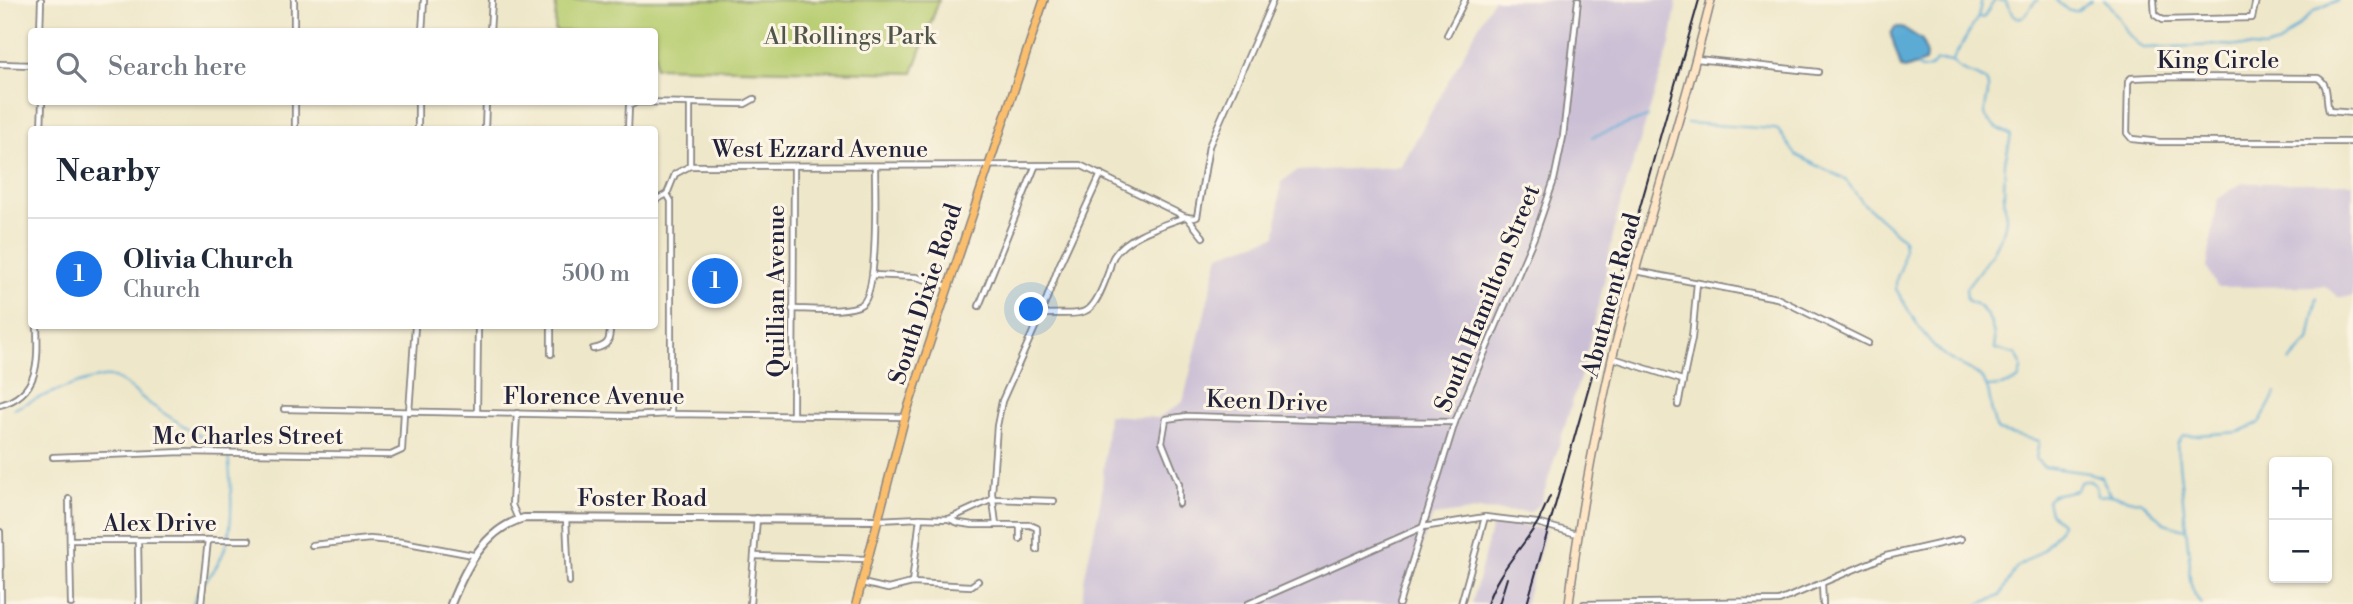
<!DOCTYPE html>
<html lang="en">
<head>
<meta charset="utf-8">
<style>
  body { margin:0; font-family:"Libre Bodoni",serif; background:#f2f2f3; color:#1f2937 }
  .controls { position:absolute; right:21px; bottom:21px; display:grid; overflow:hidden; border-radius:7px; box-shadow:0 2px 5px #0004 }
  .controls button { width:63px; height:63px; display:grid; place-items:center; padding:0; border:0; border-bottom:2px solid #e0e1e3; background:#fff; color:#1f2937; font:35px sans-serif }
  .you { position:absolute; left:1032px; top:310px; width:24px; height:24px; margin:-18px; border:5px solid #fff; border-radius:50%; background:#1a73e8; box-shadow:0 0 0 10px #1a73e833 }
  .badge { display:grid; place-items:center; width:46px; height:46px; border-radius:50%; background:#1a73e8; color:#fff; font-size:23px; font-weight:700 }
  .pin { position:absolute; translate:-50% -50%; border:4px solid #fff; box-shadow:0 2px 7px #0006 }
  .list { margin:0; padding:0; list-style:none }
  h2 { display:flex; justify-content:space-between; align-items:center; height:91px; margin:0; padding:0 28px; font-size:30px }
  h2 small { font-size:23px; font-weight:400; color:#747a83 }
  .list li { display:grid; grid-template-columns:46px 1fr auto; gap:21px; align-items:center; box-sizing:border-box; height:112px; padding:0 28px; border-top:2px solid #e0e1e3 }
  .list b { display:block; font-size:26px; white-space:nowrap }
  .list p { margin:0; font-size:23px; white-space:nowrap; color:#747a83 }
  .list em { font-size:23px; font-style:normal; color:#747a83 }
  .icon { flex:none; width:38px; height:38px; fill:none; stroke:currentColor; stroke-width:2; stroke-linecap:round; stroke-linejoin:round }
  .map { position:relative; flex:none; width:2353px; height:604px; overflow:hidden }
  .search { position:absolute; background:#fff; box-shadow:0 2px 5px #0004; left:28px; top:28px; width:630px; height:77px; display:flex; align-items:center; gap:18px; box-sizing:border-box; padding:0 24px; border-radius:7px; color:#747a83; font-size:26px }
  .panel { position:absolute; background:#fff; box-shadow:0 2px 5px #0004; left:28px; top:126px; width:630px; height:203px; border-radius:7px }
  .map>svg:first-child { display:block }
  .industrial { fill:#cbbfd5 }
  .green { fill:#b8cd71; stroke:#6d7856; stroke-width:2 }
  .water { fill:#5babd5; stroke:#3e6688; stroke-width:2 }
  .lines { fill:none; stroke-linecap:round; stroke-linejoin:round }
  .stream { stroke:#5babd5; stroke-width:2 }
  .minor-casing { stroke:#888482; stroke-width:8 }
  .tertiary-casing { stroke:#888482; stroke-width:10 }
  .secondary-casing { stroke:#888482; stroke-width:10 }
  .primary-casing { stroke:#888482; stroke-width:10 }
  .minor { stroke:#fff; stroke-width:4.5 }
  .tertiary { stroke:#fff; stroke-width:6 }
  .secondary { stroke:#fde5c5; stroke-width:7 }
  .primary { stroke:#fabe6d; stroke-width:7 }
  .rail { stroke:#22223b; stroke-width:2 }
  .labels { text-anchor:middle; stroke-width:6; stroke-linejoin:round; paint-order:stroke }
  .park-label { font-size:24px; fill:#4f554b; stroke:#fcf5e5 }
  .street-label { font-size:24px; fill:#22223b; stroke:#fcf5e5 }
</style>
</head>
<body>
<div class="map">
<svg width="2353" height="604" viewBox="0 0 2353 604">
  <rect width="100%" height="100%" fill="#fcf5e5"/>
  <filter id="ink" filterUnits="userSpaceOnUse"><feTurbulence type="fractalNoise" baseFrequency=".0143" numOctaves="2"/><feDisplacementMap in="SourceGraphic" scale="14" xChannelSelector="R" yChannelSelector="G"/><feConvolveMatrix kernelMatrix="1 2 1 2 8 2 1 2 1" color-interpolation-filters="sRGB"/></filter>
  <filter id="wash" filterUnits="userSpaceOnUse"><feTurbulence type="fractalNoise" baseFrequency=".00686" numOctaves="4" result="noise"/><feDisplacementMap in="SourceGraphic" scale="28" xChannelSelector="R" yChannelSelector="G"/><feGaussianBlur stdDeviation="1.57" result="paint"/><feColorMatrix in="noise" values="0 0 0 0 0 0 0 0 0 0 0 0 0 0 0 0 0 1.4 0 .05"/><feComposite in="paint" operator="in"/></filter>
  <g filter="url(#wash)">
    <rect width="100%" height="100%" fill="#eee7c9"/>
    <g class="industrial">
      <path d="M 1493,0 L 1677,0 L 1670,44 L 1617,215 L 1602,292 L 1582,371 L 1541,503 L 1530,512 L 1479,510 L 1433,516 L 1425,535 L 1404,604 L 1082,604 L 1084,580 L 1101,499 L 1108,415 L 1158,418 L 1183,402 L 1219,255 L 1276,236 L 1281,182 L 1297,171 L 1401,167 Z"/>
      <path d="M 2242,183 L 2353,183 L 2353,297 L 2338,297 L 2325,286 L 2217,287 L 2207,267 L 2218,199 Z"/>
      <path d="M 1493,522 L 1546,529 L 1525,604 L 1472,604 Z"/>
    </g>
    <path class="green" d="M 556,0 L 939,0 L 913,73 L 655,67 L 654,32 L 555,31 Z"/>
    <path class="water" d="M 1895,27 L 1902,27 L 1922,40 L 1926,54 L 1925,62 L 1905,69 L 1901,68 L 1891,34 Z"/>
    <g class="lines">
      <g class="stream">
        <path d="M 1996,0 L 2005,1 L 2015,17 L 2021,18 C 2029,14 2029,5 2038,0"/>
        <path d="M 2055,0 L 2069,11 L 2077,11 L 2091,0"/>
        <path d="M 2104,0 C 2121,14 2124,36 2143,48 L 2223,45 L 2264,48 L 2279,44 L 2314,11 L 2338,0"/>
        <path d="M 1979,17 L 1983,18 L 1995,0"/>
        <path d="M 1952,61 C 1964,78 1976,70 1987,83 C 1993,97 1976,112 1992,124 C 1998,129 2005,131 2011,136 L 2005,162 L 2004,195 L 2006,219 L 2004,230 L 1991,255 L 1966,288 L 1967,300 C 1990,309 1994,326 1995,349 L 2015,354 C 2023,363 2022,370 2018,380 L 2001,386 L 1987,387"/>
        <path d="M 1952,61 L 1978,17 L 1982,0"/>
        <path d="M 1916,66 L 1923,70 L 1930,68 L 1937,61 L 1951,61"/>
        <path d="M 1687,123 L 1774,129 L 1778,130 L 1796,155 L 1845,179 L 1863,203 L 1903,239 L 1904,248 L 1902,265 L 1896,280 L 1896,289 C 1909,311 1924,340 1945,356 C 1956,365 1972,367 1982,379 C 1994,394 1988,416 1998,431 L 2039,441 L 2036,459 L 2044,467 L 2089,473 L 2101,477 L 2111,495"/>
        <path d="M 1592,137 L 1647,117"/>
        <path d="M 2290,361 L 2309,341 L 2317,297"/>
        <path d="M 14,409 C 30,401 94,374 110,377 C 125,380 137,395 150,404 C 175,421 200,437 228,450 C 231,497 240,544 205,581"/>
        <path d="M 193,604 L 201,585"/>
        <path d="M 1979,604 L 2000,596 L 2016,568 L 2042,551 L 2059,530 L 2061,523 L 2050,513 L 2047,500 L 2052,495 L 2077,490 L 2080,482 L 2090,480 L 2096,485 L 2097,496 L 2111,495 L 2142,502 L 2164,523 L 2185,529"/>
        <path d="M 2201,604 C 2191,592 2188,579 2190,564 L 2177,444 L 2183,436 L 2239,432 L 2259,423 L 2276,393"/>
      </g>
    </g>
  </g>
  <g filter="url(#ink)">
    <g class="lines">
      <defs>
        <g id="minor">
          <path d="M 294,0 L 294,32"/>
          <path d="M 2154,0 L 2155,15 L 2163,20 L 2252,18 L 2256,0"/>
          <path d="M 40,32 L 41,0"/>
          <path d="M 422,32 L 424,0"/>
          <path d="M 490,32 L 492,0"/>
          <path d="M 1447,35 L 1465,0"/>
          <path d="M 1697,59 L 1818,72"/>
          <path d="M 0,64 L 32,65"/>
          <path d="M 690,103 L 690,166"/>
          <path d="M 2353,113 L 2329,111 C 2325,99 2330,85 2318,78 L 2155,77 L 2131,78 L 2128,82 L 2127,133 L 2132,139 L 2160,142 L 2353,142"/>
          <path d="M 41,130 L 42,102"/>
          <path d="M 295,130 L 295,102"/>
          <path d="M 418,130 L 418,102"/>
          <path d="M 485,130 L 486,102"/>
          <path d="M 628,130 L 629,106 L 637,102 L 745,104 L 754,99"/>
          <path d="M 667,194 L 675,174 L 690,166 L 1080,165 L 1186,217 L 1194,218 L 1197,217 L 1209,146 L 1273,0"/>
          <path d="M 667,194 L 671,201 L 671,414"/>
          <path d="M 654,201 L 667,194"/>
          <path d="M 1187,217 L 1203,237"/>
          <path d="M 1636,271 L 1777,298 L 1868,343"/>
          <path d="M 873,275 L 916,277 L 948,286"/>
          <path d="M 979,306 L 1035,167"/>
          <path d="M 792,309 C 808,309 850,313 862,304 C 879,292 875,190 875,167"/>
          <path d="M 1041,314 C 1085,312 1090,322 1107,276 C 1110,270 1110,262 1114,256 C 1127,235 1164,225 1185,217"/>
          <path d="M 593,349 C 609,346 610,341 610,326"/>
          <path d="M 551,354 L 551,326"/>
          <path d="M 1613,358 L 1682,380"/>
          <path d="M 0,405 C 40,394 38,360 37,326"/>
          <path d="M 1678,405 L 1692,338 L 1697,283"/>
          <path d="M 284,409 L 630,416 L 671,414 L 905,417"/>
          <path d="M 409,412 L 415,326"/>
          <path d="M 477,412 L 478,326"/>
          <path d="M 517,413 L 512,505 L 518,519"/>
          <path d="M 793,415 L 794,167"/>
          <path d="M 53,457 L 183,452 L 391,455 L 402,450 L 404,412"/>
          <path d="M 69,499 L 71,604"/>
          <path d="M 1179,504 L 1179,484 L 1162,442 L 1166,419 L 1187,416 L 1351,421 L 1455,422"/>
          <path d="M 566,518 L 569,582"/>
          <path d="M 949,519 L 993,499 L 1054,501"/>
          <path d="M 878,520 L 920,518 L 949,519 L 959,523 L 973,525 L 1030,525 L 1037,528 L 1037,550"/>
          <path d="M 996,524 L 992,493 L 997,426 L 1002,401 L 1041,314 L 1059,266 L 1101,174"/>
          <path d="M 1020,527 L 1020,539"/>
          <path d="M 0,532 L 1,604"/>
          <path d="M 70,540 L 249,540"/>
          <path d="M 138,541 L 139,604"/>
          <path d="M 312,545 L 370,539 L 403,542 L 473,555"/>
          <path d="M 754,556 L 867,559"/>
          <path d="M 862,583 L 888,589 L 912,583 L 971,586 L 978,581"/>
          <path d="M 912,583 L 920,518"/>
          <path d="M 1822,584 L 1823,604"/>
          <path d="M 201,604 L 208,540"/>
          <path d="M 750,604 L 757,518"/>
          <path d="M 1248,604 L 1423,527 L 1485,517 L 1537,523 L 1577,534"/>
          <path d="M 1399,604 L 1455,422 L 1535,235 L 1554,180 L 1563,137 L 1578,0"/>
          <path d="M 1461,604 L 1485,517"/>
          <path d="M 1584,604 L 1779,601 L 1886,556 L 1961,539"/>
        </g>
        <path id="tertiary" d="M 451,604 C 465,569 484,529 524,518 L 877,520"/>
        <path id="secondary" d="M 1569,604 C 1578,521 1594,439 1612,359 C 1641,238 1682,120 1711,0"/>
        <path id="primary" d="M 856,604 L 905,417 L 1044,0"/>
      </defs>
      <use href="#minor" class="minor-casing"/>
      <use href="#tertiary" class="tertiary-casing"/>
      <use href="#secondary" class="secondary-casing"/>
      <use href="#primary" class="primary-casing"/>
      <use href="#minor" class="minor"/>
      <use href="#tertiary" class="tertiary"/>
      <use href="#secondary" class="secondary"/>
      <use href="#primary" class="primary"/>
      <g class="rail">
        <path d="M 1487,604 C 1497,572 1521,550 1538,522 C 1542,514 1546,505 1550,496"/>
        <path d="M 1499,604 L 1507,578"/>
        <path d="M 1527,604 L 1699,0"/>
      </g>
    </g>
  </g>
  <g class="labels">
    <g class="park-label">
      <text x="850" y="44">Al Rollings Park</text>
    </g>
    <g class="street-label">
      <text x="2218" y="68">King Circle</text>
      <text x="820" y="157">West Ezzard Avenue</text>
      <text transform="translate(776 291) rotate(-90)" y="8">Quillian Avenue</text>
      <text transform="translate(925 294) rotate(-72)" y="8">South Dixie Road</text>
      <text transform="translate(1611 295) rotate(-75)" y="8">Abutment Road</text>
      <text transform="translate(1487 298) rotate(-68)" y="8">South Hamilton Street</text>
      <text x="594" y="404">Florence Avenue</text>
      <text transform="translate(1267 401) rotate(2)" y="8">Keen Drive</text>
      <text x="248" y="444">Mc Charles Street</text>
      <text x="642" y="506">Foster Road</text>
      <text x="160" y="531">Alex Drive</text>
    </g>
  </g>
</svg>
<div class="controls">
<button>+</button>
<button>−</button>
</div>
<div class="you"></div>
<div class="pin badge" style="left:715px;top:281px">1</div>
<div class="search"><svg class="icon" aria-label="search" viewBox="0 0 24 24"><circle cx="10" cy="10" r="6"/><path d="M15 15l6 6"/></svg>Search here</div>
<section class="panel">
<h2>Nearby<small></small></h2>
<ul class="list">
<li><span class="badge">1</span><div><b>Olivia Church</b><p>Church</p></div><em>500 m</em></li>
</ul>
</section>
</div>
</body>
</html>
